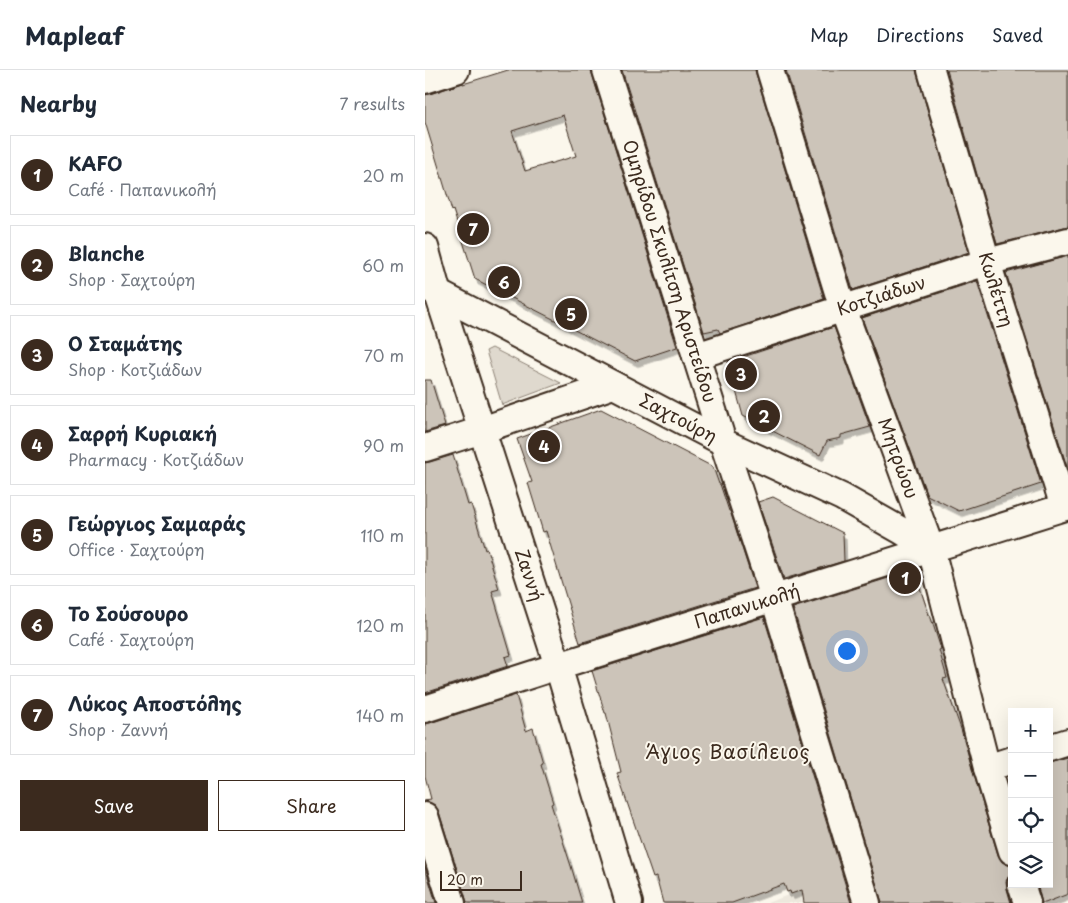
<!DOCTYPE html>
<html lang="en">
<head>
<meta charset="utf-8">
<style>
  body { margin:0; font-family:"Playpen Sans",sans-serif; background:#f2f2f3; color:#1f2937 }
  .controls { position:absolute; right:15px; bottom:15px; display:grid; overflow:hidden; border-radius:0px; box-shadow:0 5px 20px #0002 }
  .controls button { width:45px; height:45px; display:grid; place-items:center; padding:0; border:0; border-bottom:1px solid #e0e1e3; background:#fff; color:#1f2937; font:25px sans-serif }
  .scale { position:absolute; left:15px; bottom:12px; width:82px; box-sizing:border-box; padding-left:5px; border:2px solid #3b2a1e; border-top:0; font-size:14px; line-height:18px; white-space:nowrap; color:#3b2a1e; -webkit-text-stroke:4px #fbf7ec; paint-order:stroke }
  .you { position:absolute; left:421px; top:580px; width:18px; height:18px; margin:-12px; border:4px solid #fff; border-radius:50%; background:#1a73e8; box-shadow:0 0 0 8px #1a73e833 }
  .badge { display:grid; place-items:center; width:32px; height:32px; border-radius:50%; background:#3b2a1e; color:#fff; font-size:16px; font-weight:700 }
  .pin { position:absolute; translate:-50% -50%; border:2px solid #fff; box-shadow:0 1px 5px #0006 }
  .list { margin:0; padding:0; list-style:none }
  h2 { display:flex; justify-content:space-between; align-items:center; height:65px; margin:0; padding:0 20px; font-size:21px }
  h2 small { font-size:16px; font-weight:400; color:#747a83 }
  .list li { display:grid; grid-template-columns:32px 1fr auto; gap:15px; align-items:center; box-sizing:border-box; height:80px; margin:0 10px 10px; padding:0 10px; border:1px solid #e0e1e3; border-radius:0px }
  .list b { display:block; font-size:19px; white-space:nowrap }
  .list p { margin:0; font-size:16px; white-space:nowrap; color:#747a83 }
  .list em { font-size:16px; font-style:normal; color:#747a83 }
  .actions { display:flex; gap:10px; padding:15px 20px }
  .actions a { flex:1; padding:11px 0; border:1px solid #3b2a1e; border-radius:0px; text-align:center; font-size:18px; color:#3b2a1e }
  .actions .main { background:#3b2a1e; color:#fff }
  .icon { flex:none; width:28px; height:28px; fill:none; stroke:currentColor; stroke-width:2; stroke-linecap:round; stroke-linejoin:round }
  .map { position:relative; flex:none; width:643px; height:833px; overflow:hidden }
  header { display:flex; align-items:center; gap:30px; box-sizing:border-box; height:70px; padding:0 25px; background:#fff; border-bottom:1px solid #e0e1e3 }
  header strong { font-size:24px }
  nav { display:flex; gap:28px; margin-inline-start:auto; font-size:18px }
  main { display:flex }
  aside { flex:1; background:#fff }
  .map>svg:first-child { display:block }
  .built { fill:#ede8dd }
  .green { fill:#dfd9ce; stroke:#8d8276 }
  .building { fill:#ccc4b9; stroke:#3b2a1e; fill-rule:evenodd; filter:url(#shadow) }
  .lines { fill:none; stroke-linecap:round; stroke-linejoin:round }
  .minor-casing { stroke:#3b2a1e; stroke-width:30 }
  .minor { stroke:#fbf7ec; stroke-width:26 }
  .labels { text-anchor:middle; stroke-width:4; stroke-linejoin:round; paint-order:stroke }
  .street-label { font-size:18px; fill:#3b2a1e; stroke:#fbf7ec }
  .neighbourhood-label { font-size:19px; letter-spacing:1px; fill:#3b2a1e; stroke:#fbf7ec }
</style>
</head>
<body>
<header>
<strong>Mapleaf</strong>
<nav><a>Map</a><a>Directions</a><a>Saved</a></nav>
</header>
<main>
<aside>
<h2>Nearby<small>7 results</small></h2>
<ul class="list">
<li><span class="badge">1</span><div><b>KAFO</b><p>Café · Παπανικολή</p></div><em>20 m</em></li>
<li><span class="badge">2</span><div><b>Blanche</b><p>Shop · Σαχτούρη</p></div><em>60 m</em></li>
<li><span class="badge">3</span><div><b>Ο Σταμάτης</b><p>Shop · Κοτζιάδων</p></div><em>70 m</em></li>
<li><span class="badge">4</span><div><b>Σαρρή Κυριακή</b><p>Pharmacy · Κοτζιάδων</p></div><em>90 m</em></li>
<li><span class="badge">5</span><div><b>Γεώργιος Σαμαράς</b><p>Office · Σαχτούρη</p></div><em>110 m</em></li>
<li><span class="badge">6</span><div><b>Το Σούσουρο</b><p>Café · Σαχτούρη</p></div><em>120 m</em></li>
<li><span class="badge">7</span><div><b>Λύκος Αποστόλης</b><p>Shop · Ζαννή</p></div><em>140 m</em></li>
</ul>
<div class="actions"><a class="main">Save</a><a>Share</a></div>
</aside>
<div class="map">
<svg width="643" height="833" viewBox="0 0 643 833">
  <defs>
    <filter id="shadow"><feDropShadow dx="3" dy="5.5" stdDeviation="0" flood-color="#0004"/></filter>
  </defs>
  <rect width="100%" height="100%" fill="#fbf7ec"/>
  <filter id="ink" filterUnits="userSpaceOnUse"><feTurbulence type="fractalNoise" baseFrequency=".02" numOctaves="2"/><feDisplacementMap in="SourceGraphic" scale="10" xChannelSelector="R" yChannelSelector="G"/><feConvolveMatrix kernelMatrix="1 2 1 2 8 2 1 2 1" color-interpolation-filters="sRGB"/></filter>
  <g filter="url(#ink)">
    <path class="built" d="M 413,807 L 423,833 L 342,833 L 366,824 Z"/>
    <path class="green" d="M 67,278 L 136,313 L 77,335 L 61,281 Z"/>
    <g class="building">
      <path d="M 83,0 L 166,0 L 167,4 L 252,277 L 210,291 L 50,209 L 28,140 L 27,141 L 0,52 L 0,25 L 5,24 L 38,13 L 38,14 ZM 138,45 L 151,86 L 100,101 L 87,61 Z"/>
      <path d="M 197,0 L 330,0 L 331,4 L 399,229 L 295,263 L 293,259 L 279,262 Z"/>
      <path d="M 361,0 L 491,0 L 492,4 L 544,182 L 428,220 Z"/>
      <path d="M 522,0 L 643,0 L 643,156 L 572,174 Z"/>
      <path d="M 643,186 L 643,400 L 581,203 Z"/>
      <path d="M 552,211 L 616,414 L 534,441 L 502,425 L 437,248 Z"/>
      <path d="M 409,257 L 445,357 L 416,365 L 416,368 L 402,371 L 395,385 L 318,346 L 303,292 Z"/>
      <path d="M 0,310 L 6,310 L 20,356 L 0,362 Z"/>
      <path d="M 176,339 L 288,397 L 294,414 L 295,414 L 304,441 L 305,441 L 330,518 L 155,573 L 121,461 L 118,462 L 103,413 L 107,412 L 92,369 Z"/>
      <path d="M 28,385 L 43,435 L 46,434 L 60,480 L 62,479 L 74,519 L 67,521 L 86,585 L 80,587 L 83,596 L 0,623 L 0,393 L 5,392 Z"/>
      <path d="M 348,427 L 418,463 L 419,491 L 359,509 L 333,432 Z"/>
      <path d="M 489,500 L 504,545 L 505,545 L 516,579 L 514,580 L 522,608 L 518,609 L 536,659 L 548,702 L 573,785 L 577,792 L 583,795 L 587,796 L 587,803 L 585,804 L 581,811 L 582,819 L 586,833 L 457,833 L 456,829 L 368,538 Z"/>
      <path d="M 339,547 L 426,833 L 379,833 L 377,820 L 366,824 L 365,821 L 362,822 L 359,814 L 307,833 L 238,833 L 231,807 L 228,808 L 192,703 L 196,702 L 181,643 L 180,643 L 167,601 Z"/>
      <path d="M 91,625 L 101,661 L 108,658 L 118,693 L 116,694 L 128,733 L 126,734 L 146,796 L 157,833 L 42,833 L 41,829 L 14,742 L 10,735 L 4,732 L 0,731 L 0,730 L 6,729 L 0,706 L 0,654 L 5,653 Z"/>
      <path d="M 643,688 L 643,824 L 620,833 L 617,833 L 612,814 L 624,814 L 624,693 Z"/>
      <path d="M 0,797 L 11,833 L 0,833 Z"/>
    </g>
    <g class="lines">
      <defs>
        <g id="minor">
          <path id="s1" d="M 181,0 L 298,372 L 349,528 L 442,833"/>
          <path id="s2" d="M 345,0 L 418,239 L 506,479 L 562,698 L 587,781"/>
          <path id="s3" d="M 506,0 L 562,192 L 639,437"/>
          <path d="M 0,10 L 31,0"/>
          <path id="s4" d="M 0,177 L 13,224 L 133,596 L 204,833"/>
          <path id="s5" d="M 5,219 L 298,372 L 417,427 L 477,461 L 506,479"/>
          <path id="s6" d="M 271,286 L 562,192 L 643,171"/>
          <path d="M 0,378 L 57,360 L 188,315"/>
          <path id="s7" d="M 0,639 L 133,596 L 643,436"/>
          <path d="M 624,678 L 643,672"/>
          <path d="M 562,698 L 587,690"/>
          <path d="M 0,746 L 27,833"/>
          <path d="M 596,814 L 602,833"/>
        </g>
      </defs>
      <use href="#minor" class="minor-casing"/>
      <use href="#minor" class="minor"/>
    </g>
  </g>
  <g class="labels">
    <g class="street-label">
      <text dy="6" stroke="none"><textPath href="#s1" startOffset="211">Ομηρίδου Σκυλίτση Αριστείδου</textPath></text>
      <text dy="6" stroke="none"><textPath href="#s3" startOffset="229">Κωλέττη</textPath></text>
      <text dy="6" stroke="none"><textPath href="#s6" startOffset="195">Κοτζιάδων</textPath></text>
      <text dy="6" stroke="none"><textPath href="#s5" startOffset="280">Σαχτούρη</textPath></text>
      <text dy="6" stroke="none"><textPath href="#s2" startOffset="409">Μητρώου</textPath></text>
      <text dy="6" stroke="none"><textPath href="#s4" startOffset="344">Ζαννή</textPath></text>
      <text dy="6" stroke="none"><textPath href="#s7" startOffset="338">Παπανικολή</textPath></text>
    </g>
    <g class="neighbourhood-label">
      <text x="303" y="689">Άγιος Βασίλειος</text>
    </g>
  </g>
</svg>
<div class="controls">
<button>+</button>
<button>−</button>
<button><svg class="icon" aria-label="locate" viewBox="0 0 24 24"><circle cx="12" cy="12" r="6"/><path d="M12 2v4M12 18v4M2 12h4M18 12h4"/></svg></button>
<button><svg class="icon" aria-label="layers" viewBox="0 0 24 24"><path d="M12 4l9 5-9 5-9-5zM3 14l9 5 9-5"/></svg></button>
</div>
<div class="scale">20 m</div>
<div class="you"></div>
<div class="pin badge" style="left:480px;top:508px">1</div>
<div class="pin badge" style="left:339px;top:346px">2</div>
<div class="pin badge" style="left:316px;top:304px">3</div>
<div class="pin badge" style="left:119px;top:376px">4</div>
<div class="pin badge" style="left:146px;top:244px">5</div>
<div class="pin badge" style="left:79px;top:212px">6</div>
<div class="pin badge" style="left:48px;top:159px">7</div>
</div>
</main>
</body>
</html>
